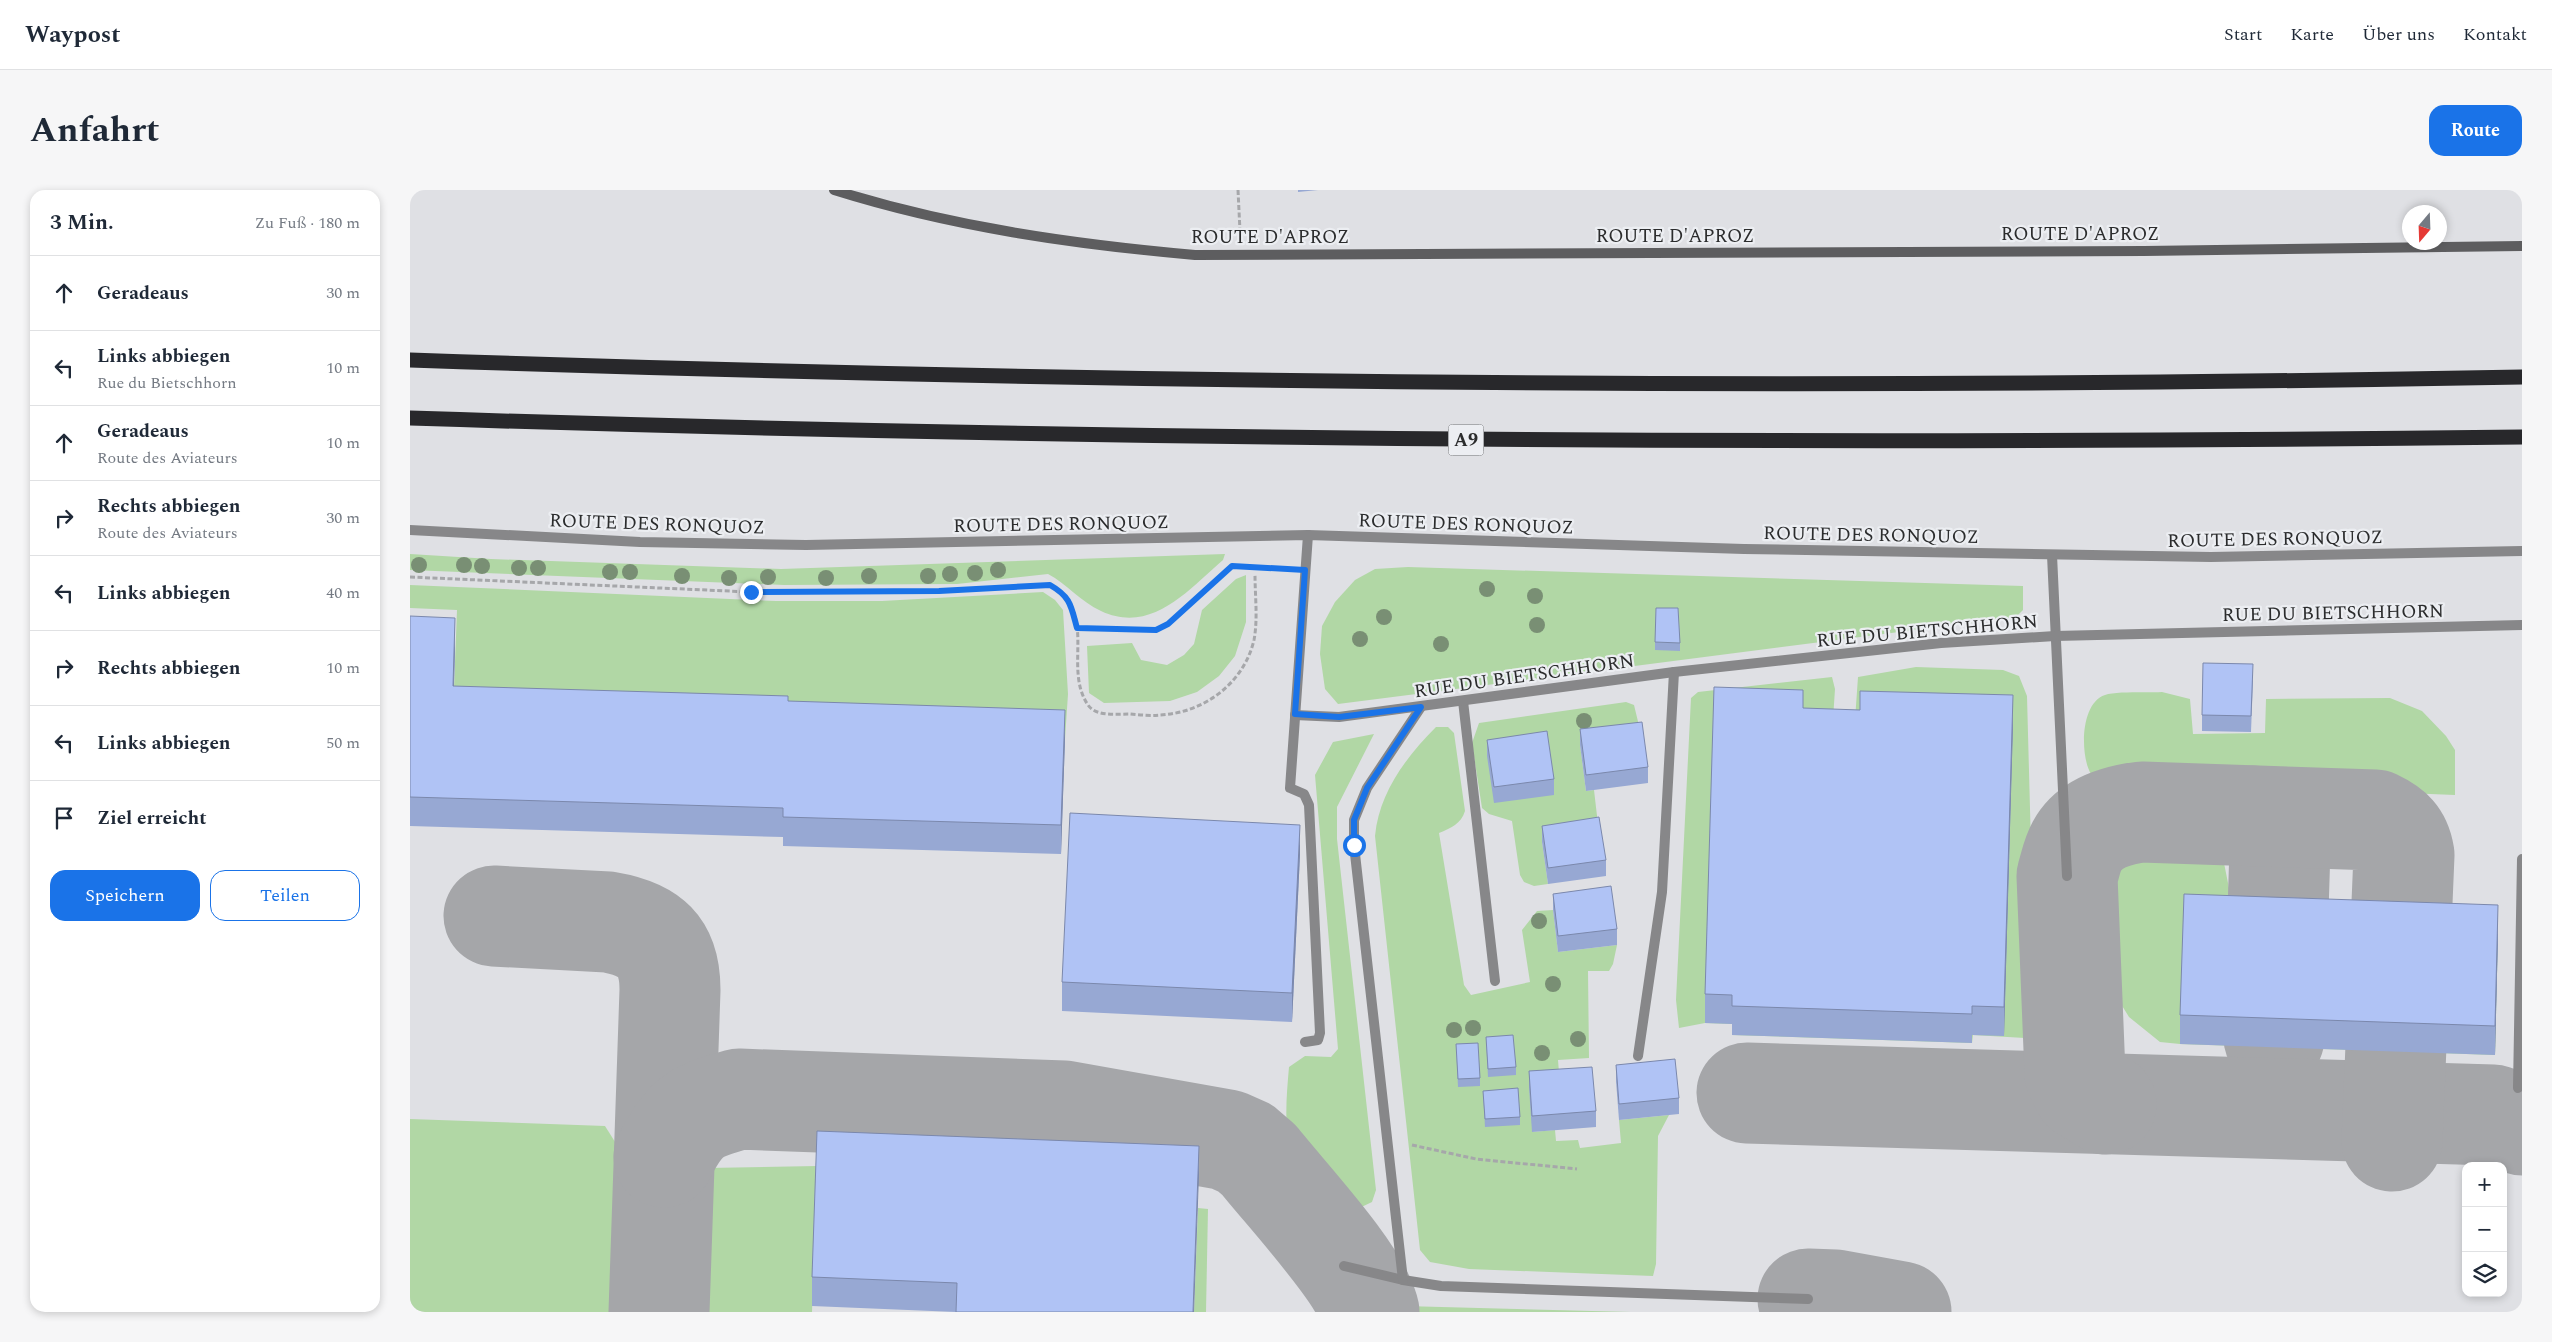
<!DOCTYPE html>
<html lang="de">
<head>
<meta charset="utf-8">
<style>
  body { margin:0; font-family:Spectral,serif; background:#f6f6f7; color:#1f2937 }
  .controls { position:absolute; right:15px; bottom:15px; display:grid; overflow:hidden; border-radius:10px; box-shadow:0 2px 8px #0003 }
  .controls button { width:45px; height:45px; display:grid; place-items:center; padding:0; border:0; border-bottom:1px solid #e0e1e3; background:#fff; color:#1f2937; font:25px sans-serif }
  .compass { position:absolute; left:1992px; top:15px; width:45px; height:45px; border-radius:50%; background:#fff; box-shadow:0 2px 8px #0003; rotate:199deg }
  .stop { position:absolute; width:15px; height:15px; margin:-11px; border:4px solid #1a73e8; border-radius:50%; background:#fff }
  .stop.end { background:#1a73e8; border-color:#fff; box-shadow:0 1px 5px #0008 }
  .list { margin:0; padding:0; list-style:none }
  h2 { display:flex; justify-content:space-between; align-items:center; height:65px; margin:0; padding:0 20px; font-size:21px }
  h2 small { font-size:16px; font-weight:400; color:#747a83 }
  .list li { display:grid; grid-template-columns:32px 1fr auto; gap:15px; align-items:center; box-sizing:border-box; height:75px; padding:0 20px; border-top:1px solid #e0e1e3 }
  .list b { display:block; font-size:19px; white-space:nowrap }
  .list p { margin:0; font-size:16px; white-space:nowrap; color:#747a83 }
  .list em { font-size:16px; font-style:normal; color:#747a83 }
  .actions { display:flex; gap:10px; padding:15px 20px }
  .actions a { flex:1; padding:11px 0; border:1px solid #1a73e8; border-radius:15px; text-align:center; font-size:18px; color:#1a73e8 }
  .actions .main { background:#1a73e8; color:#fff }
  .icon { flex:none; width:28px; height:28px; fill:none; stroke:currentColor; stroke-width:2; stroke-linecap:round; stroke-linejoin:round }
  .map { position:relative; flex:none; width:2112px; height:1122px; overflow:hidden; border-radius:15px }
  header { display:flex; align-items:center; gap:30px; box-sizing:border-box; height:70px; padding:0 25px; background:#fff; border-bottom:1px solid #e0e1e3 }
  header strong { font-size:24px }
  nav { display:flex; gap:28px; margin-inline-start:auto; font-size:18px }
  .intro { display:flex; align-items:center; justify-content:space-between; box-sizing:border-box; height:120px; padding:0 30px }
  h1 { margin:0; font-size:35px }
  .button { padding:12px 22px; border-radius:15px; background:#1a73e8; color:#fff; font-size:18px; font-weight:700 }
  main { display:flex; gap:30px; padding:0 30px }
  aside { flex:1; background:#fff; border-radius:15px; box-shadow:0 2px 8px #0003 }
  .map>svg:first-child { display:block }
  .green { fill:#b1d7a5 }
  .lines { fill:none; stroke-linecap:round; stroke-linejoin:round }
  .taxiway { stroke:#a5a6a9; stroke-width:101 }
  .path { stroke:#a6a7aa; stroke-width:3; stroke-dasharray:5 2.5; stroke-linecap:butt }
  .lane { stroke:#878789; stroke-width:10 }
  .street { stroke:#878789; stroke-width:10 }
  .secondary { stroke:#5d5d5f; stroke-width:10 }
  .highway { stroke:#28282b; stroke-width:15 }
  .tree { fill:#798f74 }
  .wall { fill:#97a8d3 }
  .shaded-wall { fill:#7b88ac }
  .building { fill:#b0c3f5; stroke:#7b88ac }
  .route { stroke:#1a73e8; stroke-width:6 }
  .labels { text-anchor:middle; stroke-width:4.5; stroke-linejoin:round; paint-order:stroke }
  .shield { fill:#eceef2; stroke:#656668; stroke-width:1 }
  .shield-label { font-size:18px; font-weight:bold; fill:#2b2c2d }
  .street-label { font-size:19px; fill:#2b2c2d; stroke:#eceef2 }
</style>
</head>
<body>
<header>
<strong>Waypost</strong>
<nav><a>Start</a><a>Karte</a><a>Über uns</a><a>Kontakt</a></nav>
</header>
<div class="intro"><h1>Anfahrt</h1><a class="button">Route</a></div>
<main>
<aside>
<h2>3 Min.<small>Zu Fuß · 180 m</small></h2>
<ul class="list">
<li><svg class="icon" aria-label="ahead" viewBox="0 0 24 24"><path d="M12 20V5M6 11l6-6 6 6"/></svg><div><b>Geradeaus</b></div><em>30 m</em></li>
<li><svg class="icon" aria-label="left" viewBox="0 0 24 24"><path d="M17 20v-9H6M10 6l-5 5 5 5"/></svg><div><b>Links abbiegen</b><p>Rue du Bietschhorn</p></div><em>10 m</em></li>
<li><svg class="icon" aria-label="ahead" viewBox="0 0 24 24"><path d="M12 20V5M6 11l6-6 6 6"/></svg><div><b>Geradeaus</b><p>Route des Aviateurs</p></div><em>10 m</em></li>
<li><svg class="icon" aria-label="right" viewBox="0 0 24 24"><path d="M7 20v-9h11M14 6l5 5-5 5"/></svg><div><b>Rechts abbiegen</b><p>Route des Aviateurs</p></div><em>30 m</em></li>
<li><svg class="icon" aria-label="left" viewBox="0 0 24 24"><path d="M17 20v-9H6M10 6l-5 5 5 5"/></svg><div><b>Links abbiegen</b></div><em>40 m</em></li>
<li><svg class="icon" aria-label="right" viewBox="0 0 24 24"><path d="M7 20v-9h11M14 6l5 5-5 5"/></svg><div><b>Rechts abbiegen</b></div><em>10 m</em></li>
<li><svg class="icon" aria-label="left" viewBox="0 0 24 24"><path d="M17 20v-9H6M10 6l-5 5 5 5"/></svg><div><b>Links abbiegen</b></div><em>50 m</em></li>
<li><svg class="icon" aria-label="arrive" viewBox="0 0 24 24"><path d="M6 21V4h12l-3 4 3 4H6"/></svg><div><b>Ziel erreicht</b></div></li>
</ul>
<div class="actions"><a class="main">Speichern</a><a>Teilen</a></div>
</aside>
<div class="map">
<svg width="2112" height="1122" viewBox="0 0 2112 1122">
  <rect width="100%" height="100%" fill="#dfe0e4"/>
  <g class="green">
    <path d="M 0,364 L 81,369 L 371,379 L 815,364 L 813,370 C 779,399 742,445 691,421 C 671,412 657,394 638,384 L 547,394 L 374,395 L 0,380 Z"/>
    <path d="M 998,377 L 1613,396 L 1613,420 L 1606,427 L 928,514 L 915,499 L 910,464 L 912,436 L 925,412 L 945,390 L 965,379 Z"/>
    <path d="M 836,385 L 836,432 L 825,466 L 809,486 L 787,502 L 760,511 L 694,513 L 679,503 L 677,456 L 722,453 L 731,470 L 757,475 L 774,465 L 784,454 L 792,420 L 826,389 Z"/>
    <path d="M 0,395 L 366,411 L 472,411 L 633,402 L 645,410 L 653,420 L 658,504 L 655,549 L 43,525 L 47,420 L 0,418 Z"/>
    <path d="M 1506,477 L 1593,480 L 1609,486 L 1617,506 L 1626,844 L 1615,848 L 1563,845 L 1562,853 L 1322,845 L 1322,834 L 1295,833 L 1269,838 L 1266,810 L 1281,508 L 1288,502 L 1422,487 L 1425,499 L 1423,529 L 1445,530 L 1448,487 Z"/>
    <path d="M 1752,502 L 1780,509 L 1783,544 L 1855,543 L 1856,509 L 1980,508 L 2012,521 L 2036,546 L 2045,560 L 2045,605 L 1690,591 C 1688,589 1683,587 1681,584 C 1670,566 1670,513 1695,505 C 1706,501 1739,503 1752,502 Z"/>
    <path d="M 1216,512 L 1224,515 L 1232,548 L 1170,555 L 1176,601 L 1184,600 L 1189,643 L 1132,652 L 1138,694 L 1124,696 L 1114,692 L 1110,685 L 1102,631 L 1079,624 L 1072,618 L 1062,553 L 1069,533 Z"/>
    <path d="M 1026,537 L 1038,537 L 1044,543 L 1055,621 C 1051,634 1041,638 1029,643 L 1054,795 L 1061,805 L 1120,792 L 1112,740 L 1127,721 L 1143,720 L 1148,762 L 1207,755 L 1203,774 L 1199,781 L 1178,781 L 1179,868 L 1148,870 L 1150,895 L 1122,942 L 1145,940 L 1146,951 L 1168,950 L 1170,958 L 1211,953 L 1209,930 L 1259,925 L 1248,946 L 1246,1074 L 1243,1086 L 1059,1079 L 1020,1072 L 1010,1060 L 965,646 C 969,603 996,567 1026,537 Z"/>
    <path d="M 964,544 L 927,617 L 927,649 L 966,1000 L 962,1012 L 941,1022 L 921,1019 C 910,1009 896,997 889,984 C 872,952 876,912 879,877 L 895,866 L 921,867 L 928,859 L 905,585 L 923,552 Z"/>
    <path d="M 1746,652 L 1793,656 L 1814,673 L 1819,698 L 1818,735 L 2088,744 L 2085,865 L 1770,854 L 1750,852 L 1719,827 L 1701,798 L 1695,770 L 1698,694 L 1713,668 L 1732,656 Z"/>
    <path d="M 0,929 L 195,936 L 207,955 L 204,1122 L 0,1122 Z"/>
    <path d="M 407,976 L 402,1122 L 292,1122 L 297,978 Z"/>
    <path d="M 788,1018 L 798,1019 L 796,1122 L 784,1122 Z"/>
    <path d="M 975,1104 L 982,1106 L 994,1116 L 1221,1122 L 975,1122 Z"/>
  </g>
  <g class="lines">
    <g class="taxiway">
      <path d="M 1843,626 C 1859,636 1866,639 1870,658 L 1864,848"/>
      <path d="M 84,726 L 198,732 C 240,739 260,756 260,800 L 249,1122"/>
      <path d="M 1337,903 L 2083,925 L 2112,935"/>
      <path d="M 1696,914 L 1673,900 L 1665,884 L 1657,686 C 1660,676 1662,665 1667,656 C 1680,632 1708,625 1732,622 L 1965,630 C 1982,638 1991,646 1994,665 L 1982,951"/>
      <path d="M 254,967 C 277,924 284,922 329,909 L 654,921 L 817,950 L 835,958 L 849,970 C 875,1003 952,1085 959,1122"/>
      <path d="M 1398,1109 L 1425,1110 L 1491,1122"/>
    </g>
    <g class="path">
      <path d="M 828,0 L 830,41"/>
      <path d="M 0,387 L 341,402 L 529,401 L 639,395 C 690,423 652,477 678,515 C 686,527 707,524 720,524 C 730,525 741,526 750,525 C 794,523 834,493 844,450 C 848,429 845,406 845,385"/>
      <path d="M 667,438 L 746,440 L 759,434 L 822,376 L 872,378"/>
      <path d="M 1002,955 L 1066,969 L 1167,979"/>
    </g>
    <g class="lane">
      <path d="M 1642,365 L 1657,686"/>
      <path d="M 1053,511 L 1085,791"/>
      <path d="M 885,525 L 929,527 L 1264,482 L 1531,453 L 1645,446 L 2112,435"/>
      <path d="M 895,852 L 908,850 L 910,843 L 899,615 L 894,604 L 880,598 L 898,345"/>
      <path d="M 1228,866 L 1252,702 L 1264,482"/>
      <path d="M 2108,898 L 2112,669"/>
      <path d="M 934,1076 L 993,1090 L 1031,1096 L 1398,1109"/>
      <path d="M 993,1090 L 944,655 L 944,630 L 957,598 L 1011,517"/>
    </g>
    <path class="street" d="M 0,340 L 230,352 L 396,355 L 898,345 L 1334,359 L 1801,367 L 2112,361"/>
    <path class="secondary" d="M 424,0 C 542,37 662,54 785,65 L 1734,61 L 2112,56"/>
    <g class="highway">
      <path d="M 0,170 C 703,194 1408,200 2112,187"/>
      <path d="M 0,228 C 704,251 1408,255 2112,247"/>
    </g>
  </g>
  <g class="tree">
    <circle cx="9" cy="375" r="8"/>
    <circle cx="54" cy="375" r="8"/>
    <circle cx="72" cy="376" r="8"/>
    <circle cx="109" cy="378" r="8"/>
    <circle cx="128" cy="378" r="8"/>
    <circle cx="588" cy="380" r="8"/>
    <circle cx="200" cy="382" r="8"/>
    <circle cx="220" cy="382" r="8"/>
    <circle cx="565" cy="383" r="8"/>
    <circle cx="540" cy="384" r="8"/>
    <circle cx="272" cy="386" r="8"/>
    <circle cx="459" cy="386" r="8"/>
    <circle cx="518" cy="386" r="8"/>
    <circle cx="358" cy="387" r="8"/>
    <circle cx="319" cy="388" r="8"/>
    <circle cx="416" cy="388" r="8"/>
    <circle cx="1077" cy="399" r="8"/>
    <circle cx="1125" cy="406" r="8"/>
    <circle cx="974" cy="427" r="8"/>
    <circle cx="1127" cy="435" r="8"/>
    <circle cx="950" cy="449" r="8"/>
    <circle cx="1031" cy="454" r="8"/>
    <circle cx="1174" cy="531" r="8"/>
    <circle cx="1129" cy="731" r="8"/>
    <circle cx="1143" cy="794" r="8"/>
    <circle cx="1063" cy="838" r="8"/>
    <circle cx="1044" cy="840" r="8"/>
    <circle cx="1168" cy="849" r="8"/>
    <circle cx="1132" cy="863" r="8"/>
  </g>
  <g class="wall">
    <path d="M 888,0 L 908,0 L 888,2 Z"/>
    <path d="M 0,426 L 45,457 L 44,496 L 378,511 L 655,549 L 651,664 L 373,656 L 373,647 L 0,636 Z"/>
    <path d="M 1245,452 L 1270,453 L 1270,461 L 1245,460 Z"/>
    <path d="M 1843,490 L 1841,542 L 1792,541 L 1792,525 Z"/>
    <path d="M 1393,518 L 1603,534 L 1594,846 L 1562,845 L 1562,853 L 1322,845 L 1322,834 L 1295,833 L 1295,804 Z"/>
    <path d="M 1170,539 L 1238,577 L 1238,593 L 1176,601 L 1170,555 Z"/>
    <path d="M 1077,550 L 1144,589 L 1144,605 L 1084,613 L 1077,566 Z"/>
    <path d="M 1132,636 L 1196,670 L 1196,686 L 1138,694 L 1132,652 Z"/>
    <path d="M 890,664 L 882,832 L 652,821 L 652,792 Z"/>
    <path d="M 1143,704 L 1207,739 L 1207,755 L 1148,762 L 1143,720 Z"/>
    <path d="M 2088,744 L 2085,865 L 1770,854 L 1770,825 Z"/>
    <path d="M 1076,847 L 1106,877 L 1106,885 L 1078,887 Z"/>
    <path d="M 1046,854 L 1070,888 L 1070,896 L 1048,897 Z"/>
    <path d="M 1206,875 L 1269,908 L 1269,924 L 1209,930 L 1206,891 Z"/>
    <path d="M 1119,881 L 1186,921 L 1186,937 L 1122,942 L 1119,897 Z"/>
    <path d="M 1073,901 L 1110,927 L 1110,935 L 1075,937 Z"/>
    <path d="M 789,985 L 546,1122 L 402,1116 L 402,1087 Z"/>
  </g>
  <g class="shaded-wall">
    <path d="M 45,428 L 45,457 L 43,525 L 43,496 Z"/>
    <path d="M 1603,505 L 1603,534 L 1594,846 L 1594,817 Z"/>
    <path d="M 655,520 L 655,549 L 651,664 L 651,635 Z"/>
    <path d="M 890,635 L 890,664 L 882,832 L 882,803 Z"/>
    <path d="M 2088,715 L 2088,744 L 2085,865 L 2085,836 Z"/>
    <path d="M 789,956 L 789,985 L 784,1122 L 783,1122 Z"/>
  </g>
  <g class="building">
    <path d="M 1246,418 L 1268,418 L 1270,453 L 1245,452 Z"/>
    <path d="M 0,426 L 45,428 L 43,496 L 378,506 L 378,511 L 655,520 L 651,635 L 373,627 L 373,618 L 0,607 Z"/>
    <path d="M 1793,473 L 1843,474 L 1841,526 L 1792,525 Z"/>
    <path d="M 1304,497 L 1393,500 L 1393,518 L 1450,520 L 1450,501 L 1603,505 L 1594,817 L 1562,816 L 1562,824 L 1322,816 L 1322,805 L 1295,804 Z"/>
    <path d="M 1232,532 L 1238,577 L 1176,585 L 1170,539 Z"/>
    <path d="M 1137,541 L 1144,589 L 1084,597 L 1077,550 Z"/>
    <path d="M 660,623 L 890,635 L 882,803 L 652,792 Z"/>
    <path d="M 1189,627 L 1196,670 L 1138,678 L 1132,636 Z"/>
    <path d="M 1201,696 L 1207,739 L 1148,746 L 1143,704 Z"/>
    <path d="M 1774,704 L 2088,715 L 2085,836 L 1770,825 Z"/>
    <path d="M 1103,845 L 1106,877 L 1078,879 L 1076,847 Z"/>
    <path d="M 1068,853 L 1070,888 L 1048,889 L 1046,854 Z"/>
    <path d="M 1265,869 L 1269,908 L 1209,914 L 1206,875 Z"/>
    <path d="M 1182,877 L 1186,921 L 1122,926 L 1119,881 Z"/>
    <path d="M 1108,898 L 1110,927 L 1075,929 L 1073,901 Z"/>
    <path d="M 407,941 L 789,956 L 783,1122 L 546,1122 L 547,1093 L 402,1087 Z"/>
  </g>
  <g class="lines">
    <path class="route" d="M 341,402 L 529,401 L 640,395 C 661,407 661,416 667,438 L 746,440 L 758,434 L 822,376 L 895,380 L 885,524 L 929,527 L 1011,517 L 957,598 L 944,630 L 944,655"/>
  </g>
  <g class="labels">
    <rect class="shield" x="1038.5" y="234.5" width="35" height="31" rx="4"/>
    <g class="shield-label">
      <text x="1056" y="256">A9</text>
    </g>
    <g class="street-label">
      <text x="1670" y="50">ROUTE D'APROZ</text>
      <text x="1265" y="52">ROUTE D'APROZ</text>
      <text x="860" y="53">ROUTE D'APROZ</text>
      <text transform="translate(247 333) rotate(2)" y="7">ROUTE DES RONQUOZ</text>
      <text transform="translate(651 333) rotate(-1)" y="7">ROUTE DES RONQUOZ</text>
      <text transform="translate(1056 333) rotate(2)" y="7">ROUTE DES RONQUOZ</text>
      <text transform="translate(1461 344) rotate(1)" y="7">ROUTE DES RONQUOZ</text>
      <text transform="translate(1865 348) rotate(-1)" y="7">ROUTE DES RONQUOZ</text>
      <text transform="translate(1923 422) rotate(-1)" y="7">RUE DU BIETSCHHORN</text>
      <text transform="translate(1517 440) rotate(-5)" y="7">RUE DU BIETSCHHORN</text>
      <text transform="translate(1114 485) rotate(-8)" y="7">RUE DU BIETSCHHORN</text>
    </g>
  </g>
</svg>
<div class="controls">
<button>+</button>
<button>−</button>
<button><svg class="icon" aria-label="layers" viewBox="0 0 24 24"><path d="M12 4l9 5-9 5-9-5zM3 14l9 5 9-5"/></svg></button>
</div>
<svg class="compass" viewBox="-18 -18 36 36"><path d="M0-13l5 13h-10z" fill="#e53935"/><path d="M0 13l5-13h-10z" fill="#747a83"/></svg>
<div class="stop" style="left:944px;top:655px"></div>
<div class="stop end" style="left:341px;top:402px"></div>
</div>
</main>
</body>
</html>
